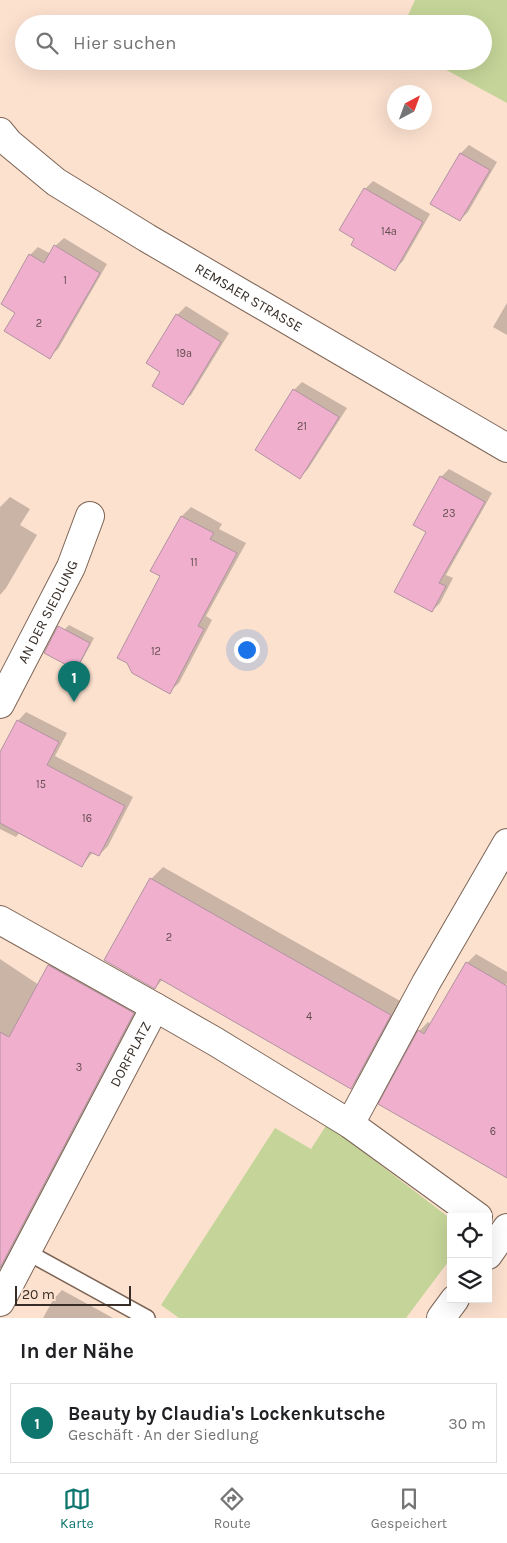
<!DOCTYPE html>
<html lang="de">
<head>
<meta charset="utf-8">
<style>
  body { margin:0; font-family:Karla,sans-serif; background:#f6f6f6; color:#202124 }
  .controls { position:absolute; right:15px; bottom:15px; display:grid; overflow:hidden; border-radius:0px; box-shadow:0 5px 20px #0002 }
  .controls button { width:45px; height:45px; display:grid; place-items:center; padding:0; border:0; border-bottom:1px solid #e0e0e0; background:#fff; color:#202124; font:25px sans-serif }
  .compass { position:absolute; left:387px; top:85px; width:45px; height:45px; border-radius:50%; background:#fff; box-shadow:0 5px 20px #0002; rotate:41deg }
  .scale { position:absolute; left:15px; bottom:12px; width:116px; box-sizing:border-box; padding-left:5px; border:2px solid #372d26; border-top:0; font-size:14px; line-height:18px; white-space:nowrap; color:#372d26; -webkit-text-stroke:4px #fce1cf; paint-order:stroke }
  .you { position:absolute; left:246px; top:649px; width:18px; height:18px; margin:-12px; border:4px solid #fff; border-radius:50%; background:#1a73e8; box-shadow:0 0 0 8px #1a73e833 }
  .badge { display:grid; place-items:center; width:32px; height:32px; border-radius:50%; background:#0f766e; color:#fff; font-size:16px; font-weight:700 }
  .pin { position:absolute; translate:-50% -41px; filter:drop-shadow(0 1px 2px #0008) }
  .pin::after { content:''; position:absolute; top:26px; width:18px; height:15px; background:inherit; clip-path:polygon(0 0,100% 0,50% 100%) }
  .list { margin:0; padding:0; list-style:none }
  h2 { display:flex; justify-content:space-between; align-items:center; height:65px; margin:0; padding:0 20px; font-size:21px }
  h2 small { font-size:16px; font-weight:400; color:#757577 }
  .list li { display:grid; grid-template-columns:32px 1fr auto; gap:15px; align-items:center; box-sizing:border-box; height:80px; margin:0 10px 10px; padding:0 10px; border:1px solid #e0e0e0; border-radius:0px }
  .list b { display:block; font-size:19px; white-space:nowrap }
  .list p { margin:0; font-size:16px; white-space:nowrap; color:#757577 }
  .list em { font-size:16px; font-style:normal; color:#757577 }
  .icon { flex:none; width:28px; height:28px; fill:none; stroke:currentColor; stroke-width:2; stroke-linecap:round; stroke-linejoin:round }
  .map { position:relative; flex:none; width:507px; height:1318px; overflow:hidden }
  .search { position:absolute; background:#fff; box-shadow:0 5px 20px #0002; left:15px; right:15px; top:15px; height:55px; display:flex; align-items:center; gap:12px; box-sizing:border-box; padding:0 18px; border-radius:28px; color:#757577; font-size:19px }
  .sheet { height:155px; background:#fff }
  nav { display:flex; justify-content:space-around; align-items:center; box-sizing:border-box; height:70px; border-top:1px solid #e0e0e0; background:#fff; font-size:14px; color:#757577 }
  nav a { display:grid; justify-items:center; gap:2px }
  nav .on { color:#0f766e }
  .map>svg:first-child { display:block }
  .green { fill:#c5d599 }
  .shadow { fill:#0003 }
  .building { fill:#f0afcd; stroke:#b194a1 }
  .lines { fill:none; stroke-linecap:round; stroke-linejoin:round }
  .service-casing { stroke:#7d6556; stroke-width:18 }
  .minor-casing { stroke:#7d6556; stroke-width:30 }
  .tertiary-casing { stroke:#7d6556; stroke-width:30 }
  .service { stroke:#fff; stroke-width:15 }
  .minor { stroke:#fff; stroke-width:28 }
  .tertiary { stroke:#fff; stroke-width:28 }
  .labels { text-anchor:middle; stroke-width:4.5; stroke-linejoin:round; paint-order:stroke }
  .number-label { font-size:11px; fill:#654e50 }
  .street-label { font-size:14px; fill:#372d26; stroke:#fce1cf }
</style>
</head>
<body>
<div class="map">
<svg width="507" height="1318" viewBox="0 0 507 1318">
  <rect width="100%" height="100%" fill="#fce1cf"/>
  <g class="green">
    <path d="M 415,0 L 507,0 L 507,103 L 430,61 L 483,61 L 483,24 L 404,24 Z"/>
    <path d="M 327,1124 L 451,1219 L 451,1258 L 406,1318 L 179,1318 L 161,1305 L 275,1128 L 311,1149 Z"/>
  </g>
  <g class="shadow">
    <path d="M 469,145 L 497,162 L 468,212 L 460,220 L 432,204 L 461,153 Z"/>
    <path d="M 373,181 L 430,214 L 403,261 L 395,269 L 356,239 L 365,189 Z"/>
    <path d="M 64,238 L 107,264 L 58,349 L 49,357 L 17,312 L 30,255 L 38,247 L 51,254 L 55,246 Z"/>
    <path d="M 507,303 L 507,335 L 493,327 Z"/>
    <path d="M 186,306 L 229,333 L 191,395 L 182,403 L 162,372 L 147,363 L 177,315 Z"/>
    <path d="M 302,382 L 347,408 L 308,469 L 300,477 L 294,390 Z"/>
    <path d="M 449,469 L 492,493 L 446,575 L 453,578 L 440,603 L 432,611 L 428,532 L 441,477 Z"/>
    <path d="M 10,497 L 30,509 L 20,525 L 37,535 L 6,588 L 0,595 L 0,507 Z"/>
    <path d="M 191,507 L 222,524 L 219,529 L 246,543 L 206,616 L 212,620 L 179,683 L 169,692 L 161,576 L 152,571 L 182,516 Z"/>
    <path d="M 69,625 L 94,638 L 80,664 L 76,668 L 64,630 Z"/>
    <path d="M 26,712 L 67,733 L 55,756 L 133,797 L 108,846 L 99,855 L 93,852 L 82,866 L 20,832 L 16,837 L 0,829 L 0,755 L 18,721 Z"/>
    <path d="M 163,867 L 402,1002 L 363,1075 L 351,1087 L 163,979 L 155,988 L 151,879 Z"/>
    <path d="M 476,954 L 507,972 L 507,983 L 471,1045 L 507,1066 L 507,1177 L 419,1031 L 428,1022 L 431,1024 L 467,963 Z"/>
    <path d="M 59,956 L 143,1003 L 7,1262 L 0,1269 L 0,959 L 39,985 L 49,966 Z"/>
    <path d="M 62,1290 L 113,1318 L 43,1318 L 53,1300 Z"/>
  </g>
  <g class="building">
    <path d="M 460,153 L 490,170 L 460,221 L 430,204 Z"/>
    <path d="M 364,188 L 423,222 L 395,271 L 351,245 L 354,239 L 339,230 Z"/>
    <path d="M 54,245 L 100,273 L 50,359 L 4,331 L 15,313 L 1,304 L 29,254 L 44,263 Z"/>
    <path d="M 176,314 L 221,342 L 183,405 L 152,386 L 160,372 L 146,363 Z"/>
    <path d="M 293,389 L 339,417 L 300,479 L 255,450 Z"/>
    <path d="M 440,476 L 485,502 L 439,583 L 446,586 L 432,612 L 394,592 L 426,532 L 413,525 Z"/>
    <path d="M 181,516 L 214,533 L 210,539 L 237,553 L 198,626 L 204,629 L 170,694 L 132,673 L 127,663 L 117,658 L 160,576 L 150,571 Z"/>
    <path d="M 58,626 L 90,643 L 76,670 L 44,653 Z"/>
    <path d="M 17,720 L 59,742 L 47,765 L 125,806 L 99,856 L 90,852 L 82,867 L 0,823 L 0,752 Z"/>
    <path d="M 150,878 L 391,1015 L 351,1089 L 160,979 L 155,989 L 104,960 Z"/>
    <path d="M 466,962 L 507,986 L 507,1178 L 378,1104 L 418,1030 L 424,1034 Z"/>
    <path d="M 48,965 L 134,1013 L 0,1268 L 0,1032 L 9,1037 Z"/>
  </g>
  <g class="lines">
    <defs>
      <path id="service" d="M 27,1252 L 147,1318"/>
      <g id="minor">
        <path id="s1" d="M 0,132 L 9,143 L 56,182 L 147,238 L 507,448"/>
        <path id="s2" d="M 0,704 L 71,567 L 90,516"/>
        <path d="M 0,920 L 155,1007"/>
        <path d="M 350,1124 L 426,983 L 507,843"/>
        <path id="s3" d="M 0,1302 L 155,1007 L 216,1042 L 350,1124 L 478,1217"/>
      </g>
      <g id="tertiary">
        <path d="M 488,1255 L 507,1228"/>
        <path d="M 441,1318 L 455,1299"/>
      </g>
    </defs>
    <use href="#service" class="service-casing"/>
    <use href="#minor" class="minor-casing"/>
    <use href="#tertiary" class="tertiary-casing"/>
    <use href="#service" class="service"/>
    <use href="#minor" class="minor"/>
    <use href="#tertiary" class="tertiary"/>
  </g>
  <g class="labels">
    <g class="number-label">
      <text x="389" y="235">14a</text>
      <text x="65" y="284">1</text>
      <text x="39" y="327">2</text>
      <text x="184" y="357">19a</text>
      <text x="302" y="430">21</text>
      <text x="449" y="517">23</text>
      <text x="194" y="566">11</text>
      <text x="156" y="655">12</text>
      <text x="41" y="788">15</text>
      <text x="87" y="822">16</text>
      <text x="169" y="941">2</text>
      <text x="309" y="1020">4</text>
      <text x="79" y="1071">3</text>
      <text x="493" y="1135">6</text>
    </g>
    <g class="street-label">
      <text dy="5" stroke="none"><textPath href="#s1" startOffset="300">REMSAER STRASSE</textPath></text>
      <text dy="5" stroke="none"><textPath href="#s2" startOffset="104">AN DER SIEDLUNG</textPath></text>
      <text dy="5" stroke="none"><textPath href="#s3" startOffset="280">DORFPLATZ</textPath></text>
    </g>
  </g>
</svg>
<div class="controls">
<button><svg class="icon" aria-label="locate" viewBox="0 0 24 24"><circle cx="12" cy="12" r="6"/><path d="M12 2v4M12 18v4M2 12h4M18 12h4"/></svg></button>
<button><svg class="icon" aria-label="layers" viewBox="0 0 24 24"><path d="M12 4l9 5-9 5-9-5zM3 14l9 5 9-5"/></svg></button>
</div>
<svg class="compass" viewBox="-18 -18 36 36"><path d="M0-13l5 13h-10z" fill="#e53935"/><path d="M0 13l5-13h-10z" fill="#757577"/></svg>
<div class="scale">20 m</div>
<div class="you"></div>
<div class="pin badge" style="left:74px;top:702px">1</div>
<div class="search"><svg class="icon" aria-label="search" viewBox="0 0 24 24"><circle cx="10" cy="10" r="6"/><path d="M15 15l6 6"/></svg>Hier suchen</div>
</div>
<section class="sheet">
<h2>In der Nähe<small></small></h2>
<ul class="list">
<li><span class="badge">1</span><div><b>Beauty by Claudia's Lockenkutsche</b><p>Geschäft · An der Siedlung</p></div><em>30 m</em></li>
</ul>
</section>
<nav>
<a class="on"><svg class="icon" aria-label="map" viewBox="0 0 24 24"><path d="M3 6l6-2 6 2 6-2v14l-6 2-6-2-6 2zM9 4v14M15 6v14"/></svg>Karte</a>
<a><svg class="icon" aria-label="directions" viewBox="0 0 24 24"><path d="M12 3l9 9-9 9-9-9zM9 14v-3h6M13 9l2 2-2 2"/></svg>Route</a>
<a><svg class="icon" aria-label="saved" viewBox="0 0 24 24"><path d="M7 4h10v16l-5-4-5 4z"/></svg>Gespeichert</a>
</nav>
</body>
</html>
